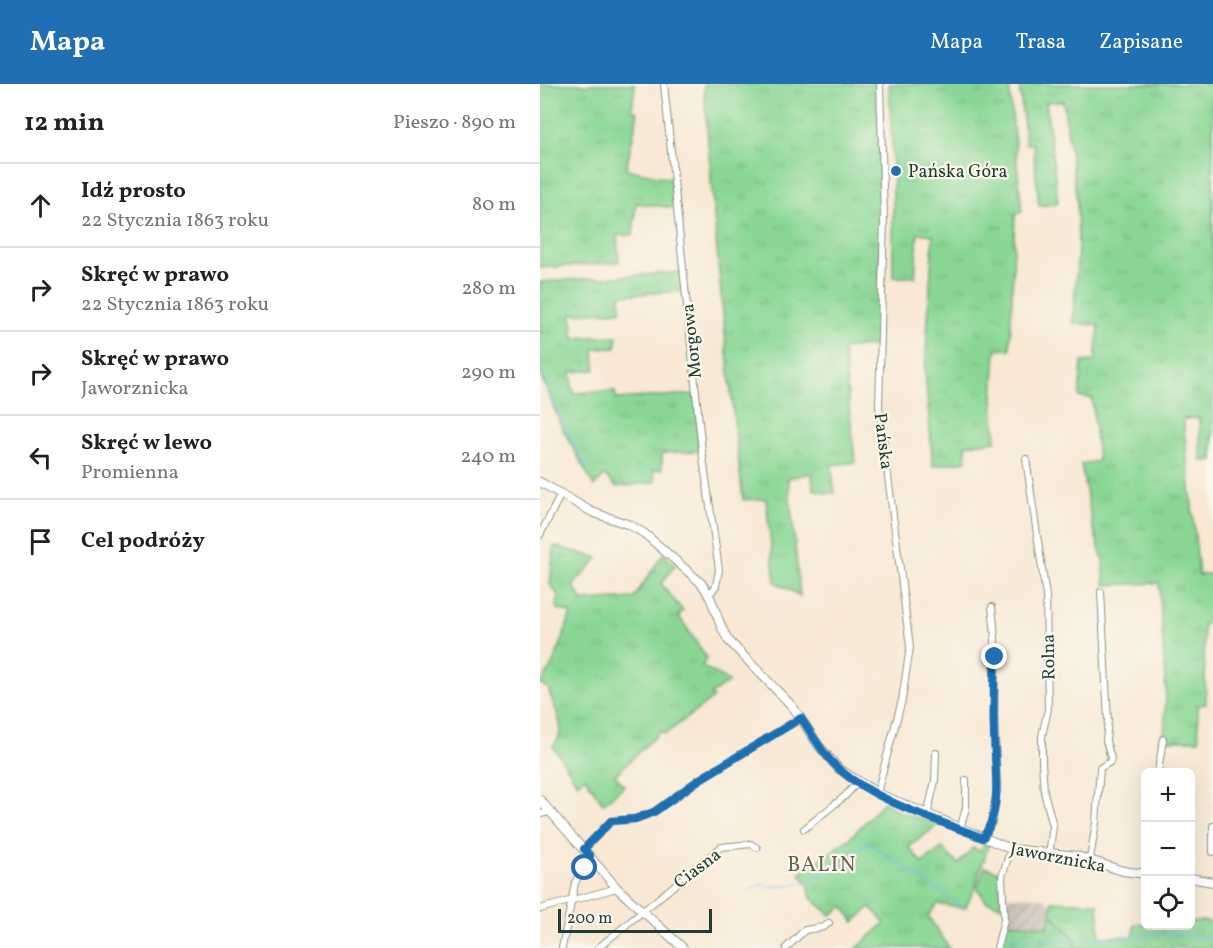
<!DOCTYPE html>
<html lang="pl">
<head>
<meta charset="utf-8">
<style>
  body { margin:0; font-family:Vollkorn,serif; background:#f2f2f2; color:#202124 }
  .controls { position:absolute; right:18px; bottom:18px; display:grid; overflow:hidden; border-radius:9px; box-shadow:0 6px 24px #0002 }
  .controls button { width:54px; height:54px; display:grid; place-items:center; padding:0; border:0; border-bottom:2px solid #e0e0e0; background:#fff; color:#202124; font:30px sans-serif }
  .scale { position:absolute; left:18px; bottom:15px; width:154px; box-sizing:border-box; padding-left:6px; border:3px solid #1f3d34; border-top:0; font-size:16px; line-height:21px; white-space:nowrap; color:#1f3d34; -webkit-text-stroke:4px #fbf7ec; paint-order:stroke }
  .stop { position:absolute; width:18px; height:18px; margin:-14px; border:4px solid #1f6fb2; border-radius:50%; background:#fff }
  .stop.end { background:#1f6fb2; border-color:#fff; box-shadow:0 2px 6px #0008 }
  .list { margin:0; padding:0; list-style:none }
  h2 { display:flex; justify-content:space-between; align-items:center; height:78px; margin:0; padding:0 24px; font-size:26px }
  h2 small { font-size:20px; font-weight:400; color:#757577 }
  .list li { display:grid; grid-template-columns:39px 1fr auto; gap:18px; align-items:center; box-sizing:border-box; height:84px; padding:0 24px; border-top:2px solid #e0e0e0 }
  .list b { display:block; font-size:22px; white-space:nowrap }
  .list p { margin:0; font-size:20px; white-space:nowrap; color:#757577 }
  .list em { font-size:20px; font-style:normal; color:#757577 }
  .icon { flex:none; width:33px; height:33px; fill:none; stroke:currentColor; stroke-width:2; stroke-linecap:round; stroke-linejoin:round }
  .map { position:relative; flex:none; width:673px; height:864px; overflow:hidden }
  header { display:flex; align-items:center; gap:36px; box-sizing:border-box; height:84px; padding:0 30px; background:#1f6fb2; color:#fff }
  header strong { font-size:28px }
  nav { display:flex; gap:33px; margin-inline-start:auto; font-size:21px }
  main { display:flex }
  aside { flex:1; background:#fff }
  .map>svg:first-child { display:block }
  .industrial { fill:url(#industrial-furrows) }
  .grass { fill:url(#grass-tufts); stroke:#548a64; stroke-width:1.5 }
  .wetland { fill:url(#wetland-marsh); stroke:#548a64; stroke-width:1.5 }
  .park { fill:#8ad795; stroke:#548a64; stroke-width:1.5 }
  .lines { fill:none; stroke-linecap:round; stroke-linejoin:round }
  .stream { stroke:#75b8ea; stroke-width:1.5 }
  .minor-casing { stroke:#8c9284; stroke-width:8 }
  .tertiary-casing { stroke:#8c9284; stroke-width:10 }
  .minor { stroke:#fff; stroke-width:6 }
  .tertiary { stroke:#fff; stroke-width:8 }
  .route { stroke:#1f6fb2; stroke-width:8 }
  .poi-dot { fill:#1f6fb2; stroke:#fbf7ec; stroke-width:2 }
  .labels { text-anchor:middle; stroke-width:4.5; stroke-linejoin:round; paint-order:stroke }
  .poi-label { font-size:18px; fill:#1f3d34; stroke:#fbf7ec; text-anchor:start }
  .street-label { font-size:18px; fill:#1f3d34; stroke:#fbf7ec }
  .quarter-label { font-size:21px; letter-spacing:1.5px; fill:#676251; stroke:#fbf7ec }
</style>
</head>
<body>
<header>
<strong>Mapa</strong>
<nav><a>Mapa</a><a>Trasa</a><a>Zapisane</a></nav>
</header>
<main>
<aside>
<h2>12 min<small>Pieszo · 890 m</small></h2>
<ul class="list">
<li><svg class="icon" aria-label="ahead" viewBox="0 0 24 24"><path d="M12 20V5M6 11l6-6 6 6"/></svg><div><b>Idź prosto</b><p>22 Stycznia 1863 roku</p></div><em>80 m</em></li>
<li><svg class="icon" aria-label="right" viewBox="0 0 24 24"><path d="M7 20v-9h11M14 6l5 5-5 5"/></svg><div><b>Skręć w prawo</b><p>22 Stycznia 1863 roku</p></div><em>280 m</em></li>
<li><svg class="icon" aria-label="right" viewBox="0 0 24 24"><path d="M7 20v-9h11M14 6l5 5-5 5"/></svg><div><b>Skręć w prawo</b><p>Jaworznicka</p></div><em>290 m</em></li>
<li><svg class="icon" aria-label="left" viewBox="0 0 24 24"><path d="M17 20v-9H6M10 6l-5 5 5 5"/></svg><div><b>Skręć w lewo</b><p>Promienna</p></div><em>240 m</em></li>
<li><svg class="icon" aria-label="arrive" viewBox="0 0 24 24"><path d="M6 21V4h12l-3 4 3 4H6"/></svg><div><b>Cel podróży</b></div></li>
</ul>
</aside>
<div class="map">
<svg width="673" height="864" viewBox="0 0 673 864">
  <defs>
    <pattern id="industrial-furrows" width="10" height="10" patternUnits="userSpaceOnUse" patternTransform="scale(1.5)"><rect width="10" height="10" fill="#cbc3b8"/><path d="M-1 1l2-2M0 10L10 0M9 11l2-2" fill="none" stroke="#aea89f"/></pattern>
    <pattern id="grass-tufts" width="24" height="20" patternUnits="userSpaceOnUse" patternTransform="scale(1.5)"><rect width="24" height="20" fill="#8ad795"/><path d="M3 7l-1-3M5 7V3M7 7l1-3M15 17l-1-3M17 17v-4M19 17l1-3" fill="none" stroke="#77b981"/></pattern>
    <pattern id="wetland-marsh" width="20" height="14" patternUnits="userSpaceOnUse" patternTransform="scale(1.5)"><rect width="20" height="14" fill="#8ad795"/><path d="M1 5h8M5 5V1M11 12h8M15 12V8" fill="none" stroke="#77b981"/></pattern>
  </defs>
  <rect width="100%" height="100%" fill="#fbf7ec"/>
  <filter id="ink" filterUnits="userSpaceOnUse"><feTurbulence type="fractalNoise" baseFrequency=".0167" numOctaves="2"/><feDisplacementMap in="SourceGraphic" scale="12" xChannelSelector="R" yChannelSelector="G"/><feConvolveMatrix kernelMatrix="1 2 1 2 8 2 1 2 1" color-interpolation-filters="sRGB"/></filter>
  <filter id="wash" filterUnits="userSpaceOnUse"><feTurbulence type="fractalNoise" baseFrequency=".008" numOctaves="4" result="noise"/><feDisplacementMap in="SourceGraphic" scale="24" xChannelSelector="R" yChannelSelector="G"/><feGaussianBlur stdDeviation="1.35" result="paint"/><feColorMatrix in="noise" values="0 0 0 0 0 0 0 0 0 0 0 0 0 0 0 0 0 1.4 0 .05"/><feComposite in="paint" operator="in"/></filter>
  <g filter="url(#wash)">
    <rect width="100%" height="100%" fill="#f8e8d4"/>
    <path class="industrial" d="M 467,812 L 501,813 L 511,819 L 507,843 L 466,838 Z"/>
    <g class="grass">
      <path d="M 0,0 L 95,0 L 92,26 L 98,28 L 86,85 L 131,95 L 134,124 L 96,119 L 93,151 L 77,151 L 79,178 L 0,184 Z"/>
      <path d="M 164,0 L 337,0 L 342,134 L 337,261 L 303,265 L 315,378 L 291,381 L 295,409 L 285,409 L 273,405 L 272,389 L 248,394 L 260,512 L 235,498 L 226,415 L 203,416 C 187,277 173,139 164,0 Z"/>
      <path d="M 349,0 L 469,1 L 482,128 L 475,131 L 470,265 L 456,266 L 453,315 L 456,357 L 426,361 L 426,377 L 393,382 L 385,287 L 393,151 L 378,149 L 375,193 L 353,193 L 353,83 Z"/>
      <path d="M 479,0 L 673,0 L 673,376 L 661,377 L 659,334 L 643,335 L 659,491 L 673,489 L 673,539 L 663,540 L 666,620 L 657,621 L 659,656 L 624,656 L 626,609 L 619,499 L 565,501 L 563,477 L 552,439 L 541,380 L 558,377 L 552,314 L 539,313 L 542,278 L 555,277 L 559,241 L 533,239 L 538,163 L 537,118 L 523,17 L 506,18 L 518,119 L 499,122 L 493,60 L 486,60 Z"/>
      <path d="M 142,188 L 144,207 L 80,211 L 81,227 L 32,230 L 33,254 L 77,252 L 76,264 L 54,265 L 55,286 L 31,288 L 33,309 L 75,307 L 76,315 L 155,310 L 160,367 L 122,369 L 122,385 L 114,386 L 115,398 L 76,403 L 65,391 L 54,402 L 20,340 L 0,287 L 0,198 Z"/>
      <path d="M 14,462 L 58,474 L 33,502 L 43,517 L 94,514 L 123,470 L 135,481 L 121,500 L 143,527 L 138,531 L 167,574 L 162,582 C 171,588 181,590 189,598 L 171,610 L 173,614 L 125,650 L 121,647 L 75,691 L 84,702 L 63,720 L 45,693 L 37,699 L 13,662 C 30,645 13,624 8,604 L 0,600 C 16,579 23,554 31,529 L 17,525 L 18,511 L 10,500 Z"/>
      <path d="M 344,718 L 361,729 L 399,740 L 369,763 L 382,779 L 402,764 L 418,780 L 433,764 L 441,767 L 444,759 L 449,760 L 434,806 L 425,824 L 397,820 L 388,832 L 409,864 L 317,864 L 345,839 L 330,823 L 314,838 L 303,822 L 291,831 L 271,814 L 268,800 L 260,790 L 310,754 Z"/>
      <path d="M 512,817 L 558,819 L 560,853 L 594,852 L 594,840 L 650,842 L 651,837 L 668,837 L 673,843 L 673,864 L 534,864 L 535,855 L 511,830 Z"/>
    </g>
    <path class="wetland" d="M 511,830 L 535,856 L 534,864 L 461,864 L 466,838 L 507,843 Z"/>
    <path class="park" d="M 445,783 L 460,788 L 461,822 L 446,817 L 437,804 Z"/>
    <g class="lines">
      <g class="stream">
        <path d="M 0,293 L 46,384"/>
        <path d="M 208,807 L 220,801 L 239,803 L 268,798 L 329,759 L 422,823"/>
        <path d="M 464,852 C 530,864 604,844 673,854"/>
      </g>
    </g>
  </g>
  <g filter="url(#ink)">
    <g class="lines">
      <defs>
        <g id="minor">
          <path d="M 124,0 L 162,367 L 179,486 L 176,502 L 169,511"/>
          <path d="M 486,375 L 506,512 L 508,625 L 502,652 L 502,678 L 504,708 L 513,742 L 509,771"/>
          <path d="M 0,451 L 21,410"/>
          <path d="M 618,688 L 623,655"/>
          <path d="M 337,709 L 362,616 L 370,563 L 339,323 L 344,134 L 340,0"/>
          <path d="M 0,730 L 11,728"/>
          <path d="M 387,731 L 395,697 L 396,669"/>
          <path d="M 673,742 L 673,768"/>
          <path d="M 264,745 L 305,712 L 318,698"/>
          <path d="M 420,745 L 426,724 L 426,696"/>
          <path d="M 443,754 L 452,738 L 457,706 L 454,630 L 455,551 L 452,523"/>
          <path d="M 44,765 L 71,737 L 95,735 L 114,728 L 160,695 L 261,634"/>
          <path d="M 550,775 L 556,738 L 560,684 L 570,678 L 571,674 L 566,657 L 568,636 L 561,508"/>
          <path d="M 0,825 L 77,804"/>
          <path d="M 22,864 L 35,799 L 49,772"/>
          <path d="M 58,864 L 181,763 L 211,760 L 217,764"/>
          <path d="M 246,864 L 265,846 L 284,843 L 289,839"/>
          <path d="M 457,864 L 464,836 L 462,792 L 471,765"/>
        </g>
        <g id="tertiary">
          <path d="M 0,398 L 52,428 L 90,441 L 105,450 L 160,498 C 175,514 176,539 189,557 L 253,623 L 279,662 L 299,685 L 337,709 L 471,765 L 537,772 L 583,787 L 606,790"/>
          <path d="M 0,716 L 77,804 L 143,864"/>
          <path d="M 650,794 L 673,798"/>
        </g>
      </defs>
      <use href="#minor" class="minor-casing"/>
      <use href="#tertiary" class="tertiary-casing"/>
      <use href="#minor" class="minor"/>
      <use href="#tertiary" class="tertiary"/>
    </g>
  </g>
  <g class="lines" filter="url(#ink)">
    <path class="route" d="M 45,784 L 50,772 L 44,765 L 71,737 L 95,735 L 114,728 L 160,695 L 261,634 C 273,652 284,672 300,686 C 337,718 398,736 443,754 C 464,723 454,684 454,648 C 453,623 454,598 455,573"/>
  </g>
  <circle class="poi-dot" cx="356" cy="87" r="6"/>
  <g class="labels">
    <g class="poi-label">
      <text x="368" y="93">Pańska Góra</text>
    </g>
    <g class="street-label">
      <text transform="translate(151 257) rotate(-96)" y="6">Morgowa</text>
      <text transform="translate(344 357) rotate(83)" y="6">Pańska</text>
      <text transform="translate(508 573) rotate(-91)" y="6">Rolna</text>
      <text transform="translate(518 773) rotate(11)" y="6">Jaworznicka</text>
      <text transform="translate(157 784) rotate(-37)" y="6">Ciasna</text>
    </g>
    <g class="quarter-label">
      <text x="282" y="787">BALIN</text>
    </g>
  </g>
</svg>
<div class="controls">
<button>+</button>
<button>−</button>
<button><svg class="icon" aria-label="locate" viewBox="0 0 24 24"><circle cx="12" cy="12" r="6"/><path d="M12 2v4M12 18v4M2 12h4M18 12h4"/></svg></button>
</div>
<div class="scale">200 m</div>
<div class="stop" style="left:45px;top:784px"></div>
<div class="stop end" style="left:455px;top:573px"></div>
</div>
</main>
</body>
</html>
